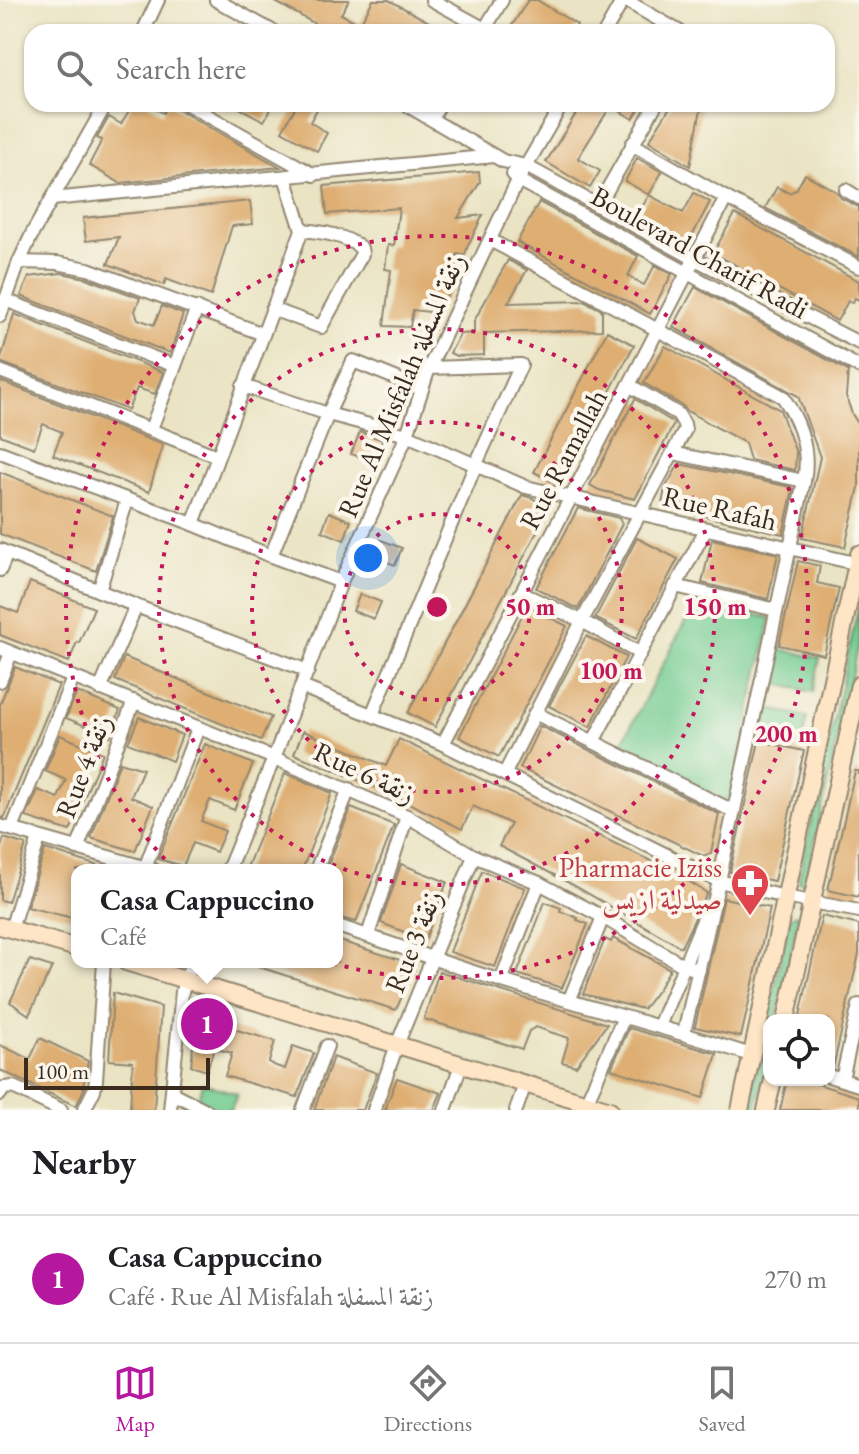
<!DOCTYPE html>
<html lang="en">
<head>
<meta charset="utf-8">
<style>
  body { margin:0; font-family:"EB Garamond",Amiri,serif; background:#f2f2f2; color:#202124 }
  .controls { position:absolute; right:24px; bottom:24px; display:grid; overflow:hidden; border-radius:16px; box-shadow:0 2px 6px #0004 }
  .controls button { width:72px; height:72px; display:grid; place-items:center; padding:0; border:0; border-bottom:2px solid #e0e0e0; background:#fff; color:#202124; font:40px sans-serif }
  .scale { position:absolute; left:24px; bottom:20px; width:186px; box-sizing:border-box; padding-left:8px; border:4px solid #3b2a1e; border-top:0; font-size:22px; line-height:28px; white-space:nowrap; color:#3b2a1e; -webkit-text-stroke:6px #fbf7ec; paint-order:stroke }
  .you { position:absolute; left:368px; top:558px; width:28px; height:28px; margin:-20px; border:6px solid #fff; border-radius:50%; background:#1a73e8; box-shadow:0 0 0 12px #1a73e833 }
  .badge { display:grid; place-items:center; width:52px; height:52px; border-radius:50%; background:#b5179e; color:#fff; font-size:26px; font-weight:700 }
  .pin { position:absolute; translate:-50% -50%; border:4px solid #fff; box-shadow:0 2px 8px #0006 }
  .popup { position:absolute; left:71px; top:864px; width:272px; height:104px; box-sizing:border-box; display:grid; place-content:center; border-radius:16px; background:#fff; filter:drop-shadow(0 2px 6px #0005); font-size:26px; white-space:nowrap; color:#757577 }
  .popup b { font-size:30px; color:#202124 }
  .popup::after { content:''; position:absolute; left:50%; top:100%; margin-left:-16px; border:16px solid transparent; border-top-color:#fff }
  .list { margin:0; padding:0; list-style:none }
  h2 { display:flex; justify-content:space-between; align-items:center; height:104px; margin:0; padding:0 32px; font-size:34px }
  h2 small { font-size:26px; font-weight:400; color:#757577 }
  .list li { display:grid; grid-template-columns:52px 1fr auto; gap:24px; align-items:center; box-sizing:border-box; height:128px; padding:0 32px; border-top:2px solid #e0e0e0 }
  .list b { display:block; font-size:30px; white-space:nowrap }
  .list p { margin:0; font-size:26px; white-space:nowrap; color:#757577 }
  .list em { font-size:26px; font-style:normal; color:#757577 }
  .icon { flex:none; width:44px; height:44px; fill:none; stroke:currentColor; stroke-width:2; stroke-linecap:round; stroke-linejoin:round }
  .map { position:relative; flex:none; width:859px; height:1110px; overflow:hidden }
  .search { position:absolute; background:#fff; box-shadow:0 2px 6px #0004; left:24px; right:24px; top:24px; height:88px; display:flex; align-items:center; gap:20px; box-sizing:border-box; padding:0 28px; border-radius:24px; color:#757577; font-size:30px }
  .sheet { height:232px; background:#fff }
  nav { display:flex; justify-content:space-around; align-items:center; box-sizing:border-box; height:112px; border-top:2px solid #e0e0e0; background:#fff; font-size:22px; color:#757577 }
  nav a { display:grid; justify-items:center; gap:4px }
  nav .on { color:#b5179e }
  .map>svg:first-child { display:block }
  .green { fill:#73cc92; stroke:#577b58; stroke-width:2 }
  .building { fill:#deae72 }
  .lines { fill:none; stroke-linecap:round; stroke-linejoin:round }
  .street-casing { stroke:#928771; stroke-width:16 }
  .secondary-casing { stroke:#928771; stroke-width:20 }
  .street { stroke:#fff; stroke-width:12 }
  .secondary { stroke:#fee5c5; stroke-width:16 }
  .ring { fill:none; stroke:#c2185b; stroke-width:4; stroke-dasharray:4 8 }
  .labels { text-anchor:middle; stroke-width:8; stroke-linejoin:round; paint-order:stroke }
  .street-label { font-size:28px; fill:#3b2a1e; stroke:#fbf7ec }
  .health-label { font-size:28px; fill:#be3a42; stroke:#fbf7ec; text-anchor:end }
  .centre { fill:#c2185b; stroke:#fbf7ec; stroke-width:4 }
  .ring-label { font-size:24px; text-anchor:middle; font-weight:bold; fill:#c2185b; stroke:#fbf7ec; stroke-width:8; stroke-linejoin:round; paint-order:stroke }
</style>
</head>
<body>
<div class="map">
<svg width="859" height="1110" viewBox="0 0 859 1110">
  <rect width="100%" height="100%" fill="#fbf7ec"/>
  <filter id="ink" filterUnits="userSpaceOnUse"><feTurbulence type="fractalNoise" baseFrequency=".0125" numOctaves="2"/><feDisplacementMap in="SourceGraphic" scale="16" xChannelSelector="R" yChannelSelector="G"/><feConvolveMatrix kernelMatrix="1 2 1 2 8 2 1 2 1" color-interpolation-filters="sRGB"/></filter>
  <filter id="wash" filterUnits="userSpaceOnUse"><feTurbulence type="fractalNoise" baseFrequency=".006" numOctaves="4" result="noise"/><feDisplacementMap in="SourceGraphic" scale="32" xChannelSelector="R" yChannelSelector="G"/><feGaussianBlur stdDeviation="1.8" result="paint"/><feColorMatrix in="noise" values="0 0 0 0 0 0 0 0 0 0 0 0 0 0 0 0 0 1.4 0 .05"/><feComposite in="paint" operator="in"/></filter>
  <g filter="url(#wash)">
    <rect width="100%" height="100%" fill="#eae4c4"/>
    <g class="green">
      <path d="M 696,601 L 771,618 L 729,803 L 619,749 Z"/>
      <path d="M 859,604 L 859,640 L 806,880 L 804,884 L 799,882 L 799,878 Z"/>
      <path d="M 780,649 L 820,658 L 813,692 L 772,683 Z"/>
      <path d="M 766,708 L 807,717 L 801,747 L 760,738 Z"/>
      <path d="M 795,914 L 798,916 L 798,919 L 776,1020 L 769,1020 L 769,1051 L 756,1110 L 748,1110 L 790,918 Z"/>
      <path d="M 203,1083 L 238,1094 L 230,1110 L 212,1110 L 197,1102 Z"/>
    </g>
    <g id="blocks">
      <g class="building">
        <path d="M 272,0 L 349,0 L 341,14 L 360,24 L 373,0 L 389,0 L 447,32 L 330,32 Z"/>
        <path d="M 528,0 L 537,0 L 577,25 L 573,32 L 508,32 Z"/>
        <path d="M 133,104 L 147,104 L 163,113 L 168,104 L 280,167 L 120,183 L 89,165 L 102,140 L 97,138 L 109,117 L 121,124 Z"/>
        <path d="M 232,104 L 274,104 L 264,121 Z"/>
        <path d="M 297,104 L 320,104 L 310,122 L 327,133 L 317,151 L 282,131 Z"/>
        <path d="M 582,104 L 642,104 L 633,119 L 611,106 L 600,123 L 578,158 L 600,171 L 590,188 L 546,162 Z"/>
        <path d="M 672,104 L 702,104 L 690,166 L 649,141 Z"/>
        <path d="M 637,158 L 662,172 L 649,195 L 625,181 Z"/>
        <path d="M 479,172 L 480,182 L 458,218 L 483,215 L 468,245 L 465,255 L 457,254 L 453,285 L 438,313 L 413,310 L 410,327 L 384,326 L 391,270 L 385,269 L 388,245 L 394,246 L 399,208 L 327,214 L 324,186 Z"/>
        <path d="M 805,174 L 837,192 L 841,198 L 859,207 L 859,257 L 765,208 L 777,187 L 789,193 L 796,190 Z"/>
        <path d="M 694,193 L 710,202 L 689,242 L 638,214 L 649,195 L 683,213 Z"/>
        <path d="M 250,201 L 253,224 L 232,226 L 211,296 L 166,279 L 164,285 L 108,264 L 119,237 L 86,241 L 83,218 Z"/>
        <path d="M 539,202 L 638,256 L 628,276 L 644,285 L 655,265 L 672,274 L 650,314 L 517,242 Z"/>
        <path d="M 735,214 L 859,281 L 859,300 L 855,298 L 852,303 L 848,301 L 837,321 L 713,253 Z"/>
        <path d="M 508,260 L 527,270 L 508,303 L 585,301 L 602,310 L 602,330 L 484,333 L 484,355 L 456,356 L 450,353 L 460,334 L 474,333 L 474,321 Z"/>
        <path d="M 61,273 L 86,278 L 140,298 L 135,311 L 138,319 L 154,325 L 162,306 L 183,314 L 170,353 L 21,296 L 29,277 Z"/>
        <path d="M 695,287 L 848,371 L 846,396 L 852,414 L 859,425 L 859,487 L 845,547 L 802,538 L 820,457 L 798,396 L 673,327 Z"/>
        <path d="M 14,314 L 163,372 L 155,394 L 137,388 L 128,410 L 0,362 Z"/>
        <path d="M 607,331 L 634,345 L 561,486 L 534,472 Z"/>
        <path d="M 665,346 L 780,410 L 796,453 L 795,470 L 750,460 L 745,443 L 687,411 L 683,406 L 644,383 Z"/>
        <path d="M 0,381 L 163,445 L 149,492 L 53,455 L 62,432 L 43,424 L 34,448 L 0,435 Z"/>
        <path d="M 635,399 L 671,421 L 674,424 L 635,499 L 599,490 L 590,485 Z"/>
        <path d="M 360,432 L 383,440 L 374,462 L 351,454 Z"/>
        <path d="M 679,464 L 791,487 L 793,489 L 783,534 L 678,510 L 679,508 L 662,504 L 665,488 Z"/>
        <path d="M 0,472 L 113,516 L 96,571 L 0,534 Z"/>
        <path d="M 522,495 L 532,498 L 550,507 L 435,727 L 408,713 Z"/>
        <path d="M 578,508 L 619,518 L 622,524 L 578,609 L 536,588 Z"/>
        <path d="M 329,512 L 351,521 L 344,540 L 322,531 Z"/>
        <path d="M 637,538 L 678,559 L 636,639 L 595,618 Z"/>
        <path d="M 712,539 L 778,554 L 768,599 L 702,583 Z"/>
        <path d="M 381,540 L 402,548 L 395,565 L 374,557 Z"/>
        <path d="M 798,561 L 820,566 L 817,583 L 839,588 L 824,655 L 779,645 Z"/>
        <path d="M 30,582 L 94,608 L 79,643 L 77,642 L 69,662 L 0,635 L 0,606 L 18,613 Z"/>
        <path d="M 360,594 L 381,602 L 374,619 L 353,611 Z"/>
        <path d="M 527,606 L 567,626 L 499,757 L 459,737 Z"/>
        <path d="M 586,636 L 626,657 L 590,727 L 549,706 Z"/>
        <path d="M 124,657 L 271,717 L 261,740 L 115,680 Z"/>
        <path d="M 15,667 L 59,685 L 4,818 L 0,817 L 0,704 Z"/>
        <path d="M 77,692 L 120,710 L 110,736 L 66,718 Z"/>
        <path d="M 139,717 L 182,735 L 172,761 L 128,743 Z"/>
        <path d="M 540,726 L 719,814 L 711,853 L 703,856 L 520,768 Z"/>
        <path d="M 303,731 L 386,766 L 399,739 L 674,872 L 707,893 L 681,947 L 573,885 L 499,846 L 511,824 L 473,806 L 462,829 L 371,785 L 294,754 Z"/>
        <path d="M 60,735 L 103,753 L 70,831 L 26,817 L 38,790 L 58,798 L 66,780 L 45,771 Z"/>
        <path d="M 759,741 L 804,751 L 774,881 L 730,872 Z"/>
        <path d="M 205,744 L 253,764 L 234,810 L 210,800 L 201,821 L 225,831 L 216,852 L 193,843 L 183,866 L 158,859 Z"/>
        <path d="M 120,762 L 143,769 L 131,797 L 153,806 L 135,851 L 91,838 Z"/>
        <path d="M 855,771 L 859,771 L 859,897 L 828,890 Z"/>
        <path d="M 285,773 L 332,793 L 325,811 L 302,870 L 246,870 Z"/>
        <path d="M 351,808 L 394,825 L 356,922 L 337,917 L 337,870 L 326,870 Z"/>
        <path d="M 4,838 L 26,845 L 8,902 L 0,900 L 0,850 Z"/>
        <path d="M 45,849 L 105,868 L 105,870 L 77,870 L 77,919 L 27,907 Z"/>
        <path d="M 401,864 L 447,882 L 425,940 L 381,923 Z"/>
        <path d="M 482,871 L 525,888 L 495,967 L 450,952 Z"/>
        <path d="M 724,898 L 770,908 L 741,1037 L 695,1027 Z"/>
        <path d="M 545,902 L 561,908 L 560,911 L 578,918 L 577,920 L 588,924 L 562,988 L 517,974 Z"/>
        <path d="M 822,916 L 859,925 L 859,954 L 833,1068 L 829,1067 L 829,1020 L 799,1020 Z"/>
        <path d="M 613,938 L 670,969 L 659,988 L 643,1009 L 583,994 L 605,939 L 611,942 Z"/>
        <path d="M 337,940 L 416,965 L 396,1010 L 249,964 L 249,962 L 337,962 Z"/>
        <path d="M 30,960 L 52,967 L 29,1015 L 10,1002 Z"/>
        <path d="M 439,971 L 498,990 L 607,1024 L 576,1066 L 562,1062 L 569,1038 L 550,1032 L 536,1027 L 529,1031 L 522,1049 L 463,1031 L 424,1019 Z"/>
        <path d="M 113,993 L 161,1007 L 154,1110 L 135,1110 L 130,1108 L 133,1062 L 109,1060 Z"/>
        <path d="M 196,1018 L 275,1041 L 269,1062 L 276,1066 L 285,1069 L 293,1046 L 314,1053 L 297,1097 L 225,1076 L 232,1053 L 214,1048 L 207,1071 L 191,1066 Z"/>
        <path d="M 629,1028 L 717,1054 L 703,1098 L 611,1069 Z"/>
        <path d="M 40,1038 L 88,1061 L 83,1087 L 85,1087 L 76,1106 L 0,1070 L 0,1045 L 30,1059 Z"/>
        <path d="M 333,1057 L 377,1073 L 363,1110 L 314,1110 Z"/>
        <path d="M 397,1078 L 441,1093 L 434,1110 L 385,1110 Z"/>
        <path d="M 787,1080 L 805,1080 L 859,1097 L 859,1110 L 780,1110 Z"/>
      </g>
    </g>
  </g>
  <g filter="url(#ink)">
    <use href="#blocks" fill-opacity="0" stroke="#928771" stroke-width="2"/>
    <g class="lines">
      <defs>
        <g id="street">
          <path d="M 216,0 L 274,32"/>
          <path d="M 432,0 L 485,29"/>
          <path d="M 625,0 L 680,32"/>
          <path d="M 143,32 L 158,0"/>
          <path d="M 483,32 L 502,0"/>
          <path d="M 605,32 L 623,0"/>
          <path d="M 187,104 L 314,175"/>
          <path d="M 405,104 L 503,161 L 526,166 L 695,259 L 859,343"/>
          <path d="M 432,118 L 440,104"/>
          <path d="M 632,144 L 726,198 L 859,267"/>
          <path d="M 513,174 L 518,180 L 859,367"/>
          <path d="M 846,190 L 859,198"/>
          <path d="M 52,199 L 494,156"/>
          <path d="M 598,206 L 656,104"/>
          <path d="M 490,240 L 783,397 C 800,422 810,451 804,481 L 719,881 L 684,1033"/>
          <path d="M 19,262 L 57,263 L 88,269 L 263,334"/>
          <path d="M 5,300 L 175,366"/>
          <path d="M 272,309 L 321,327 L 362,254 L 361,248 C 345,235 322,232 302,230"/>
          <path d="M 0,316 L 19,262 L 33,232 L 106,104"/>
          <path d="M 0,371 L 217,456"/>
          <path d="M 243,386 L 328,414 L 407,435 L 526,487 L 859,564"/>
          <path d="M 151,429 L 197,308"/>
          <path d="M 0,452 L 193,524 L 271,556"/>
          <path d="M 673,453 L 804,481"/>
          <path d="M 193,524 L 302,230 L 285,177"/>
          <path d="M 0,550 L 136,606 L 308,671"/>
          <path d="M 0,570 L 7,553"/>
          <path d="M 341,582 L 271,556 L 328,414 L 353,361 L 422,389"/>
          <path d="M 675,586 L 776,610"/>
          <path d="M 99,591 L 127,500"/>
          <path d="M 521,593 L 582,621 L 639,653"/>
          <path d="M 0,648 L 274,758 L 407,816 L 474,856 L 539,883 L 603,917 L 684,966 L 699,970"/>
          <path d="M 0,681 L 11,653"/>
          <path d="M 302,687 L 443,744 L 719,881 L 785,897 L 859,911"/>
          <path d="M 100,689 L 136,606"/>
          <path d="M 535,713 L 733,811"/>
          <path d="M 372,715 L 476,464 L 521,365 L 429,368"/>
          <path d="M 593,742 L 706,529"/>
          <path d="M 443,744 L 726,198"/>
          <path d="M 505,773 L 582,621 L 685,430 L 684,424 L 678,414 L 629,385"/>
          <path d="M 0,826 L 154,870"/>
          <path d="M 12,829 L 73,678"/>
          <path d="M 77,849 L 134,701"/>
          <path d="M 145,868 L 198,728"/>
          <path d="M 228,870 L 274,758 L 341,582 L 407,435 L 429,368 L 518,180 L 562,104"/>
          <path d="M 316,870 L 349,789"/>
          <path d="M 337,926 C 392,943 445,964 499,980 C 583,1006 668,1028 751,1055"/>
          <path d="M 11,929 L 39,838"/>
          <path d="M 368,935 L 407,816"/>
          <path d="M 501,981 L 539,883"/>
          <path d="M 569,1001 L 603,917"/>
          <path d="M 659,1026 L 706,913"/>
          <path d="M 829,1076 L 859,1085"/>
          <path d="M 842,1079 L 859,1005"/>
          <path d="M 172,1093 L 206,1110"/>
          <path d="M 0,1094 L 4,1088 L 13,1087 L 61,1110"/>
          <path d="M 586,1103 L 624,1017"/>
          <path d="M 84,1110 L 94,1090 L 96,1080 L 104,962"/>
          <path d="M 170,1110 L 181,1002 L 182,991 L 192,962"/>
          <path d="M 303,1110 L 327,1046"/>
          <path d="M 374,1110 L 397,1045 L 474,856"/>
          <path d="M 445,1110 L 461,1065"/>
          <path d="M 516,1110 L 525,1084"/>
        </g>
        <g id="secondary">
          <path d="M 0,926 L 77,948"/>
          <path d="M 126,962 L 610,1110"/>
          <path d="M 786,1020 L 859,685"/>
          <path d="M 740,1110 L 859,554"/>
          <path d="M 766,1110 L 773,1080"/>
        </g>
      </defs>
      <use href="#street" class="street-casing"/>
      <use href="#secondary" class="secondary-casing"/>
      <use href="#street" class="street"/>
      <use href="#secondary" class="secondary"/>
    </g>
  </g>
  <g class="ring">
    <circle cx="437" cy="607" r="93"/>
    <circle cx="437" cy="607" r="185"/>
    <circle cx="437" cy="607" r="278"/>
    <circle cx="437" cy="607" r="371"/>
  </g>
  <defs>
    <symbol id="pharmacy-pin" viewBox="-11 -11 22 30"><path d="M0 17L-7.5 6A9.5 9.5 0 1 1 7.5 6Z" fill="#e0444e" stroke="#fbf7ec"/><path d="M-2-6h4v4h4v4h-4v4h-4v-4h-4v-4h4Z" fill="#fff"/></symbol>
  </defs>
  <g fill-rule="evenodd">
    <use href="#pharmacy-pin" x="728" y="861" width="44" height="60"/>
  </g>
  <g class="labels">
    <g class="street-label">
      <text transform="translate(700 252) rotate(29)" y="10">Boulevard Charif Radi</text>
      <text transform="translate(401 385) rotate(-67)" y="10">Rue Al Misfalah زنقة المسفلة</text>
      <text transform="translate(563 459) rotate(-62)" y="10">Rue Ramallah</text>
      <text transform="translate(720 508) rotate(13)" y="10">Rue Rafah</text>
      <text transform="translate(83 766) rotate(-69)" y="10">Rue 4 زنقة</text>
      <text transform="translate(365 772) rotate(25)" y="10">Rue 6 زنقة</text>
      <text transform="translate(413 941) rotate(-68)" y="10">Rue 3 زنقة</text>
    </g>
    <g class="health-label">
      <text x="722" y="877">Pharmacie Iziss<tspan x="722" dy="32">صيدلية ازيس</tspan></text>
    </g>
  </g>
  <circle cx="437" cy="607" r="12" class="centre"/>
  <g class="ring-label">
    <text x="530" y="615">50 m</text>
    <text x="715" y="615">150 m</text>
    <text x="611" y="679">100 m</text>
    <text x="786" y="742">200 m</text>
  </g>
</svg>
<div class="controls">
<button><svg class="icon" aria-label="locate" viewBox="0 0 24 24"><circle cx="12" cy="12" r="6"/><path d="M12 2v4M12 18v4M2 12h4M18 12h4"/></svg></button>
</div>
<div class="scale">100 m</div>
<div class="you"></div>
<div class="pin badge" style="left:207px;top:1024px">1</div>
<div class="popup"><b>Casa Cappuccino</b>Café</div>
<div class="search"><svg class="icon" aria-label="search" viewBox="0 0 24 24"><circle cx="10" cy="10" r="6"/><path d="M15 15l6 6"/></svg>Search here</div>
</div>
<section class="sheet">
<h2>Nearby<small></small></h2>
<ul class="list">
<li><span class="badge">1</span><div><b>Casa Cappuccino</b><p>Café · Rue Al Misfalah زنقة المسفلة</p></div><em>270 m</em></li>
</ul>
</section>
<nav>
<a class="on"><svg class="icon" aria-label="map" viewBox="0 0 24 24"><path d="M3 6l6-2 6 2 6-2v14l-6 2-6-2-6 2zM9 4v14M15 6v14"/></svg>Map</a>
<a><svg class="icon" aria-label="directions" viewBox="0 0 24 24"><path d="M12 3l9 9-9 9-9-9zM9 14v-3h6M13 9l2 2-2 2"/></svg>Directions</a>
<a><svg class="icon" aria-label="saved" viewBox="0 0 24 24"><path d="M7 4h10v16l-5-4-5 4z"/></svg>Saved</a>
</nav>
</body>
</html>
